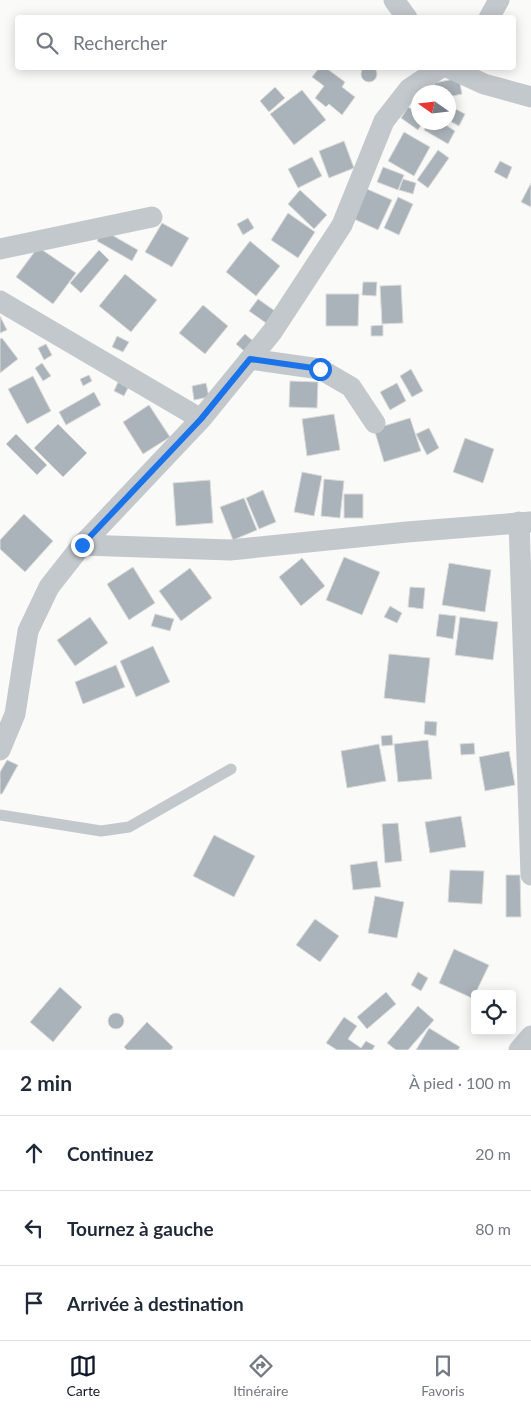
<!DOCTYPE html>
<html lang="fr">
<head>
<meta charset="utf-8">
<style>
  body { margin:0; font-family:Lato,sans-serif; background:#f2f2f3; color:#1f2937 }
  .controls { position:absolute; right:15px; bottom:15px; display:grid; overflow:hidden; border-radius:5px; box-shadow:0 2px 12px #0003 }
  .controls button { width:45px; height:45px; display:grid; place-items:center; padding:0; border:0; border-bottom:1px solid #e0e1e3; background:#fff; color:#1f2937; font:25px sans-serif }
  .compass { position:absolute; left:411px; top:85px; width:45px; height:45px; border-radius:50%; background:#fff; box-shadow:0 2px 12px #0003; rotate:284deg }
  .stop { position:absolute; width:15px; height:15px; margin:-11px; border:4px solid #1a73e8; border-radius:50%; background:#fff }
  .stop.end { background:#1a73e8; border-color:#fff; box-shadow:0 1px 5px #0008 }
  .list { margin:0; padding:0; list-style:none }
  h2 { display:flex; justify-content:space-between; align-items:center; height:65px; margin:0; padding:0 20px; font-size:21px }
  h2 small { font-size:16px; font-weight:400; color:#747a83 }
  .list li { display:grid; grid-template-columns:32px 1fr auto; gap:15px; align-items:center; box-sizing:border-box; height:75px; padding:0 20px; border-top:1px solid #e0e1e3 }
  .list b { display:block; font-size:19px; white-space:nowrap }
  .list em { font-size:16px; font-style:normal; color:#747a83 }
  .icon { flex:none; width:28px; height:28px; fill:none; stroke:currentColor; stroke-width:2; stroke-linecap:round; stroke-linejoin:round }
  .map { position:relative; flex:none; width:531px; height:1050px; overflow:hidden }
  .search { position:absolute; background:#fff; box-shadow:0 2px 12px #0003; left:15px; right:15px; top:15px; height:55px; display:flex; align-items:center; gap:12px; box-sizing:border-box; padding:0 18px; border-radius:5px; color:#747a83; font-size:19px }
  .sheet { height:290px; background:#fff }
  nav { display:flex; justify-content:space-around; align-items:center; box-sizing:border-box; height:70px; border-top:1px solid #e0e1e3; background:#fff; font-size:14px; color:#747a83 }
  nav a { display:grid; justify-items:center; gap:2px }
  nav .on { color:#111827 }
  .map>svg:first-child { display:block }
  .building { fill:#aab3b9; stroke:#dcdcda }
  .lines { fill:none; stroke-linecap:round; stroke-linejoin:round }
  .service { stroke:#c3c8cc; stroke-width:11 }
  .minor { stroke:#c3c8cc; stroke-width:21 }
  .route { stroke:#1a73e8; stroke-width:6 }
</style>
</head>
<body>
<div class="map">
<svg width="531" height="1050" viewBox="0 0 531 1050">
  <rect width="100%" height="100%" fill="#fafaf8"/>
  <g class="building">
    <circle cx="369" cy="74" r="8"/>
    <path d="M 319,68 L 326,68 L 345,82 L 342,87 L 355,97 L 342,115 L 329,104 L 326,107 L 315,98 L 324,86 L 312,77 Z"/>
    <path d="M 459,78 L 462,94 L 448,97 L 448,92 L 436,92 L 434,83 Z"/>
    <path d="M 275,87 L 285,98 L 269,112 L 260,101 Z"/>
    <path d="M 302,90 L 326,120 L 294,145 L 270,114 Z"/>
    <path d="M 448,105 L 465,114 L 459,126 L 448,120 Z"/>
    <path d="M 408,107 L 418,113 L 418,122 L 423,122 L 418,130 L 401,118 Z"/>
    <path d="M 428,122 L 441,122 L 455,131 L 448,144 L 424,130 Z"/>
    <path d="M 404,132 L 430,147 L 414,176 L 388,161 Z"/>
    <path d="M 344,141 L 354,168 L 329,178 L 319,151 Z"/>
    <path d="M 438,150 L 449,158 L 428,188 L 417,180 Z"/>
    <path d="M 312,157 L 322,176 L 298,188 L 288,169 Z"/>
    <path d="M 500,161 L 512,167 L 507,179 L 494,172 Z"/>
    <path d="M 383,167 L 404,175 L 398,190 L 377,182 Z"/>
    <path d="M 403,179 L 416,183 L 413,194 L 399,190 Z"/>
    <path d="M 531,183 L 531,207 L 521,202 Z"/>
    <path d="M 367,189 L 392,200 L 378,230 L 354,219 Z"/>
    <path d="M 300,190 L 327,215 L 314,229 L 288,204 Z"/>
    <path d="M 398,197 L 413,204 L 399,235 L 384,228 Z"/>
    <path d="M 288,213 L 315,232 L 298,258 L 271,240 Z"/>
    <path d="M 248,218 L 254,228 L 243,235 L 237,224 Z"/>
    <path d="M 162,223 L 189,238 L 172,267 L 145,252 Z"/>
    <path d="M 103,230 L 138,250 L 132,261 L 97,241 Z"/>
    <path d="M 250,241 L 280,266 L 256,296 L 226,272 Z"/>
    <path d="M 38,247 L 76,273 L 53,304 L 16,277 Z"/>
    <path d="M 99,250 L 109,260 L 81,293 L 70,283 Z"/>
    <path d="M 125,274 L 157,300 L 131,332 L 99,306 Z"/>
    <path d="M 363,282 L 377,282 L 376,296 L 362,295 Z"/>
    <path d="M 401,285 L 403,323 L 382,324 L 380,286 Z"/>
    <path d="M 326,294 L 359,294 L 358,326 L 326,326 Z"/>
    <path d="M 258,299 L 275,311 L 266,323 L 249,311 Z"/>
    <path d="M 203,305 L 228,326 L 205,354 L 179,333 Z"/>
    <path d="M 0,316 L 7,330 L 0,333 Z"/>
    <path d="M 383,325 L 383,336 L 371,336 L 371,326 Z"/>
    <path d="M 245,334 L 253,341 L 244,351 L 236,344 Z"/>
    <path d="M 117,336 L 129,342 L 123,352 L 112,347 Z"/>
    <path d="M 2,338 L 18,359 L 0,373 L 0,339 Z"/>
    <path d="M 46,344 L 52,355 L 44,360 L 38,348 Z"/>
    <path d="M 42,363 L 51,376 L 43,381 L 35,368 Z"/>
    <path d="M 411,369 L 423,391 L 412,397 L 400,376 Z"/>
    <path d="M 89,375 L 92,381 L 83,386 L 80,379 Z"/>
    <path d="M 33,376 L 51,411 L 27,424 L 8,389 Z"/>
    <path d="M 290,381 L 318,382 L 317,408 L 289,407 Z"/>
    <path d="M 118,382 L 128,388 L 124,396 L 114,391 Z"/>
    <path d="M 206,383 L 209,397 L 194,400 L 192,386 Z"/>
    <path d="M 397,383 L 406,401 L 390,410 L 380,392 Z"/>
    <path d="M 94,392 L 101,405 L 66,425 L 59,412 Z"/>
    <path d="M 149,405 L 170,437 L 143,454 L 123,422 Z"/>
    <path d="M 334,414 L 340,450 L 307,456 L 302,419 Z"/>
    <path d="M 410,418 L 421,451 L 384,462 L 374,429 Z"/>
    <path d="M 58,424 L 87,453 L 63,477 L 34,448 Z"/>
    <path d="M 429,428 L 439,448 L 427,455 L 416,434 Z"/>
    <path d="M 16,434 L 47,465 L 37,475 L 6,444 Z"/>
    <path d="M 465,438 L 494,449 L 483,483 L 453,472 Z"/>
    <path d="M 302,472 L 322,476 L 314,516 L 294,512 Z"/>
    <path d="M 324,479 L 344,481 L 340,518 L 321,516 Z"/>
    <path d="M 210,480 L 213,523 L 176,526 L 173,483 Z"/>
    <path d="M 263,490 L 276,522 L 259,529 L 246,498 Z"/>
    <rect x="344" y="494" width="19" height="24"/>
    <path d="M 244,498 L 257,530 L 233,540 L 220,507 Z"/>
    <path d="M 24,514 L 53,541 L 25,572 L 0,549 L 0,540 Z"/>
    <path d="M 344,557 L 380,572 L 362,615 L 326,600 Z"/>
    <path d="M 302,558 L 325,586 L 301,606 L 279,577 Z"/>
    <path d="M 449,563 L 491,570 L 485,612 L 442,605 Z"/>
    <path d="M 133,567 L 155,603 L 129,620 L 107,584 Z"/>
    <path d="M 190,568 L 212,598 L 181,621 L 159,591 Z"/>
    <path d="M 410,587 L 425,588 L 423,609 L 408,607 Z"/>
    <path d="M 390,606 L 402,613 L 397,623 L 384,617 Z"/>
    <path d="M 155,614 L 174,619 L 170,631 L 151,626 Z"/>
    <path d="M 439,614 L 456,616 L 453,639 L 436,636 Z"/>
    <path d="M 90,617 L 108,643 L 75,666 L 57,640 Z"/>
    <path d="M 460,617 L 498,622 L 493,660 L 455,655 Z"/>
    <path d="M 153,646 L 170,682 L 136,697 L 120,661 Z"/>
    <path d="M 389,654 L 430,658 L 425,703 L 384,698 Z"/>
    <path d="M 116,665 L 125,687 L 83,704 L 75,682 Z"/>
    <path d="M 425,721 L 437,722 L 436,736 L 424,734 Z"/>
    <path d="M 392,735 L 393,745 L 382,746 L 381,736 Z"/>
    <path d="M 428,740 L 432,779 L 398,782 L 394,744 Z"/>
    <path d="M 474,743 L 475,754 L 461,755 L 460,744 Z"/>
    <path d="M 379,744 L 386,781 L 347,788 L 341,751 Z"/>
    <path d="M 509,751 L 515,785 L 485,791 L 479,757 Z"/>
    <path d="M 7,760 L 18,765 L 2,794 L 0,794 L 0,772 Z"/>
    <path d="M 461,816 L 466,847 L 430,853 L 425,822 Z"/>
    <path d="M 398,823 L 402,861 L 385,863 L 382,824 Z"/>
    <path d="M 214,835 L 255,856 L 234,897 L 193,876 Z"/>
    <path d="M 377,861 L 381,887 L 353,890 L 350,865 Z"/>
    <path d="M 450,870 L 484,871 L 482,904 L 448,902 Z"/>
    <path d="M 506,875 L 520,875 L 521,917 L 506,917 Z"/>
    <path d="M 375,896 L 404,902 L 397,938 L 368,933 Z"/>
    <path d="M 315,919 L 339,936 L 320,962 L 296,945 Z"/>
    <path d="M 454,949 L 489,965 L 475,994 L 474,999 L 439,983 Z"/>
    <path d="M 418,972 L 428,978 L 421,991 L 411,985 Z"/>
    <path d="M 60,987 L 82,1007 L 53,1042 L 30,1022 Z"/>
    <path d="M 386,992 L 396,1004 L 367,1029 L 357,1017 Z"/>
    <path d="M 418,1006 L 434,1020 L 408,1050 L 396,1050 L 387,1043 Z"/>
    <circle cx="116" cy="1021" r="8"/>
    <path d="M 344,1017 L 357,1026 L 348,1039 L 361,1048 L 366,1041 L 375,1046 L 372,1050 L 337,1050 L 326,1043 Z"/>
    <path d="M 147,1022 L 173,1047 L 171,1050 L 127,1050 L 124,1047 Z"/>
    <path d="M 429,1028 L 460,1047 L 458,1050 L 416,1050 Z"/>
  </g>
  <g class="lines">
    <path class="service" d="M 0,815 L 101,831 L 129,827 L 231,769"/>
    <g class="minor">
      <path d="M 394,0 L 407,18"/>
      <path d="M 489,18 L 499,0"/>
      <path d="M 449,68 L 484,84 L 531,97"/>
      <path d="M 0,249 L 152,217"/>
      <path d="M 0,301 L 201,419"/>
      <path d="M 250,359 L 320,369 L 351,387 L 375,423"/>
      <path d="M 519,522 L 531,875"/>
      <path d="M 82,545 L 230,550 L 407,532 L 531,522"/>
      <path d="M 0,750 L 15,714 L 28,631 L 49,587 L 82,545 L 201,419 L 272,332 L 342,225 L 384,121 L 409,89 L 440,68"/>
      <path d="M 519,1050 L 531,1036"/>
    </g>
  </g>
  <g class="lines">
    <path class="route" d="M 82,545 L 201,419 L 250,359 L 320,369"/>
  </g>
</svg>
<div class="controls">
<button><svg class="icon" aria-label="locate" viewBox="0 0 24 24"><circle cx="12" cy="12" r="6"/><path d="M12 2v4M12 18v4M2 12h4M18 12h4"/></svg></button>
</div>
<svg class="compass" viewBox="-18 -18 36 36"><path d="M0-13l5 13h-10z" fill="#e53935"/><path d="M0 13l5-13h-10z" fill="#747a83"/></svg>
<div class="stop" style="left:320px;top:369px"></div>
<div class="stop end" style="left:82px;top:545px"></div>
<div class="search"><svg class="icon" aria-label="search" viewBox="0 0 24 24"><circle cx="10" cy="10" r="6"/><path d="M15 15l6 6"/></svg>Rechercher</div>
</div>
<section class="sheet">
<h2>2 min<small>À pied · 100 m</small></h2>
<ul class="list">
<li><svg class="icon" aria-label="ahead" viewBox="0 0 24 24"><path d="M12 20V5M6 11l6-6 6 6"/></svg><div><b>Continuez</b></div><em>20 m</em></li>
<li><svg class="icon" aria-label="left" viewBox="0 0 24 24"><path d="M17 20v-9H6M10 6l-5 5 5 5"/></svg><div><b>Tournez à gauche</b></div><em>80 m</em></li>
<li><svg class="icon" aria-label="arrive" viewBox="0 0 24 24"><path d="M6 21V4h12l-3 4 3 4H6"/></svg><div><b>Arrivée à destination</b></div></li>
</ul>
</section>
<nav>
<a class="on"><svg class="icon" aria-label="map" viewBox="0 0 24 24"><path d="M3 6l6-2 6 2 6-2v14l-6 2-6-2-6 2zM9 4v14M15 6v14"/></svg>Carte</a>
<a><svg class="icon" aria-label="directions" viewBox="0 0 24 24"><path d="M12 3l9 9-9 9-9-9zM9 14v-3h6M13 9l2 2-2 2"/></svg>Itinéraire</a>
<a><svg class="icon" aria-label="saved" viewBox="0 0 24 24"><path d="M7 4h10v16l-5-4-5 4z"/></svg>Favoris</a>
</nav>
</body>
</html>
